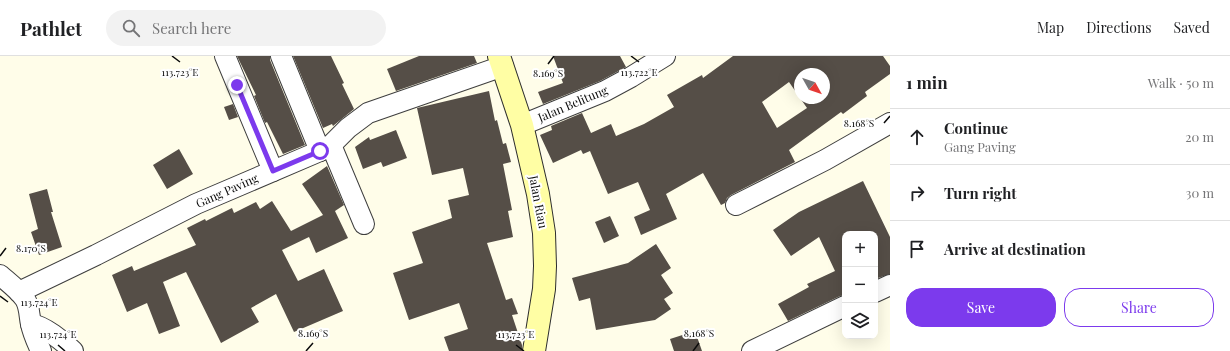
<!DOCTYPE html>
<html lang="en">
<head>
<meta charset="utf-8">
<style>
  body { margin:0; font-family:"Playfair Display",serif; background:#f2f2f2; color:#202124 }
  .controls { position:absolute; right:12px; bottom:12px; display:grid; overflow:hidden; border-radius:8px; box-shadow:0 4px 16px #0002 }
  .controls button { width:36px; height:36px; display:grid; place-items:center; padding:0; border:0; border-bottom:1px solid #e0e0e0; background:#fff; color:#202124; font:20px sans-serif }
  .compass { position:absolute; left:794px; top:12px; width:36px; height:36px; border-radius:50%; background:#fff; box-shadow:0 4px 16px #0002; rotate:130deg }
  .stop { position:absolute; width:12px; height:12px; margin:-9px; border:3px solid #7c3aed; border-radius:50%; background:#fff }
  .stop.end { background:#7c3aed; border-color:#fff; box-shadow:0 1px 4px #0008 }
  .list { margin:0; padding:0; list-style:none }
  h2 { display:flex; justify-content:space-between; align-items:center; height:52px; margin:0; padding:0 16px; font-size:17px }
  h2 small { font-size:13px; font-weight:400; color:#757577 }
  .list li { display:grid; grid-template-columns:26px 1fr auto; gap:12px; align-items:center; box-sizing:border-box; height:56px; padding:0 16px; border-top:1px solid #e0e0e0 }
  .list b { display:block; font-size:15px; white-space:nowrap }
  .list p { margin:0; font-size:13px; white-space:nowrap; color:#757577 }
  .list em { font-size:13px; font-style:normal; color:#757577 }
  .actions { display:flex; gap:8px; padding:12px 16px }
  .actions a { flex:1; padding:9px 0; border:1px solid #7c3aed; border-radius:16px; text-align:center; font-size:14px; color:#7c3aed }
  .actions .main { background:#7c3aed; color:#fff }
  .icon { flex:none; width:22px; height:22px; fill:none; stroke:currentColor; stroke-width:2; stroke-linecap:round; stroke-linejoin:round }
  .map { position:relative; flex:none; width:890px; height:295px; overflow:hidden }
  header { display:flex; align-items:center; gap:24px; box-sizing:border-box; height:56px; padding:0 20px; background:#fff; border-bottom:1px solid #e0e0e0 }
  header strong { font-size:19px }
  nav { display:flex; gap:22px; margin-inline-start:auto; font-size:14px }
  .search { width:280px; height:36px; background:#f2f2f2; display:flex; align-items:center; gap:10px; box-sizing:border-box; padding:0 14px; border-radius:22px; color:#757577; font-size:15px }
  main { display:flex }
  aside { flex:1; background:#fff }
  .map>svg:first-child { display:block }
  .building { fill:#554e47; fill-rule:evenodd }
  .lines { fill:none; stroke-linecap:round; stroke-linejoin:round }
  .minor-casing { stroke:#3e3e3e; stroke-width:22 }
  .secondary-casing { stroke:#2d2d2d; stroke-width:24 }
  .minor { stroke:#fff; stroke-width:20 }
  .secondary { stroke:#fffea4; stroke-width:22 }
  .route { stroke:#7c3aed; stroke-width:5 }
  .ticks { fill:none; stroke:#0b0b0b; stroke-width:1.5 }
  .labels { text-anchor:middle; stroke-width:4; stroke-linejoin:round; paint-order:stroke }
  .street-label { font-size:12px; fill:#0b0b0b; stroke:#fff }
  .ticks-label { font-size:10px; text-anchor:middle; fill:#0b0b0b; stroke:#fff; stroke-width:4; stroke-linejoin:round; paint-order:stroke }
</style>
</head>
<body>
<header>
<strong>Pathlet</strong>
<div class="search"><svg class="icon" aria-label="search" viewBox="0 0 24 24"><circle cx="10" cy="10" r="6"/><path d="M15 15l6 6"/></svg>Search here</div>
<nav><a>Map</a><a>Directions</a><a>Saved</a></nav>
</header>
<main>
<div class="map">
<svg width="890" height="295" viewBox="0 0 890 295">
  <rect width="100%" height="100%" fill="#fffde9"/>
  <g class="building">
    <path d="M 237,0 L 270,0 L 270,4 L 305,89 L 283,98 L 267,66 L 265,67 L 254,40 L 256,39 Z"/>
    <path d="M 293,0 L 331,0 L 344,27 L 342,28 L 354,53 L 333,70 L 332,68 L 323,72 Z"/>
    <path d="M 419,0 L 474,0 L 477,7 L 396,35 L 387,13 Z"/>
    <path d="M 553,0 L 620,0 L 626,11 L 600,25 L 543,48 L 538,36 L 563,27 Z"/>
    <path d="M 733,0 L 883,0 L 890,10 L 890,18 L 865,36 L 867,40 L 843,58 L 841,56 L 789,94 L 795,106 L 731,139 L 727,142 L 725,147 L 721,149 L 703,117 L 666,138 L 677,163 L 641,179 L 634,161 L 650,154 L 638,126 L 608,138 L 590,95 L 583,98 L 581,94 L 553,107 L 540,79 L 552,74 L 551,70 L 582,57 L 591,77 L 611,68 L 616,80 L 644,68 L 674,51 L 667,39 L 702,19 L 703,22 ZM 800,18 L 824,18 L 824,42 L 800,42 ZM 789,26 L 807,52 L 777,72 L 762,46 Z"/>
    <path d="M 489,35 L 495,65 L 497,64 L 503,88 L 506,87 L 511,106 L 503,108 L 512,154 L 508,155 L 513,181 L 487,187 L 506,244 L 512,242 L 518,258 L 512,259 L 522,289 L 522,295 L 449,295 L 444,281 L 468,273 L 459,247 L 409,264 L 393,217 L 423,207 L 412,176 L 452,162 L 448,144 L 469,139 L 463,112 L 432,119 L 417,52 Z"/>
    <path d="M 233,48 L 238,61 L 229,64 L 224,51 Z"/>
    <path d="M 396,74 L 407,102 L 383,111 L 381,106 L 363,113 L 355,91 L 369,81 L 370,84 Z"/>
    <path d="M 179,93 L 193,118 L 167,133 L 153,109 Z"/>
    <path d="M 327,110 L 344,149 L 335,155 L 348,182 L 316,197 L 309,181 L 282,194 L 298,225 L 324,213 L 343,255 L 294,276 L 276,238 L 251,252 L 259,266 L 221,287 L 186,216 L 163,226 L 180,270 L 159,278 L 147,247 L 127,256 L 112,219 L 132,210 L 134,215 L 196,189 L 187,172 L 205,163 L 206,165 L 232,152 L 234,157 L 256,146 L 260,153 L 272,145 L 291,175 L 323,159 L 302,128 Z"/>
    <path d="M 863,125 L 890,181 L 890,218 L 875,223 L 875,178 L 845,178 L 845,239 L 840,240 L 788,265 L 778,248 L 809,231 L 807,228 L 835,215 L 819,181 L 791,200 L 773,174 L 799,156 Z"/>
    <path d="M 47,133 L 53,156 L 51,156 L 62,191 L 39,199 L 31,176 L 38,173 L 29,138 Z"/>
    <path d="M 610,160 L 619,180 L 604,187 L 595,166 Z"/>
    <path d="M 656,188 L 671,212 L 661,219 L 673,237 L 664,243 L 671,253 L 655,264 L 596,274 L 590,242 L 579,245 L 572,222 L 628,207 Z"/>
    <path d="M 695,275 L 702,295 L 674,295 L 670,283 Z"/>
  </g>
  <g class="lines">
    <defs>
      <g id="minor">
        <path d="M 225,0 L 273,115"/>
        <path d="M 281,0 L 320,95"/>
        <path d="M 522,69 L 605,35 L 631,21 L 665,0"/>
        <path d="M 331,89 L 364,168"/>
        <path d="M 736,149 L 825,104 L 890,67"/>
        <path d="M 0,219 C 8,226 19,234 25,243 C 30,251 29,260 31,268 C 33,278 37,286 41,295"/>
        <path d="M 19,236 L 96,199 L 196,148 L 320,95 L 331,89 L 348,72 L 368,57 L 503,10"/>
        <path d="M 875,236 L 890,229"/>
        <path d="M 31,268 C 44,270 63,285 73,295"/>
        <path d="M 752,295 L 845,250"/>
      </g>
      <path id="secondary" d="M 499,0 L 522,69 L 538,138 L 544,177 L 545,210 L 544,233 L 534,295"/>
    </defs>
    <use href="#minor" class="minor-casing"/>
    <use href="#secondary" class="secondary-casing"/>
    <use href="#minor" class="minor"/>
    <use href="#secondary" class="secondary"/>
  </g>
  <g class="lines">
    <path class="route" d="M 237,29 L 273,115 L 320,95"/>
  </g>
  <path class="ticks" d="M 172,0 L 180,6M 631,0 L 639,6M 548,8 L 554,0M 884,67 L 890,60M 0,200 L 6,192M 0,240 L 8,246M 58,289 L 65,295M 516,289 L 524,295M 306,295 L 313,287M 693,295 L 699,287"/>
  <g class="labels">
    <g class="street-label">
      <text transform="translate(573 48) rotate(-23)" y="4">Jalan Belitung</text>
      <text transform="translate(227 135) rotate(-24)" y="4">Gang Paving</text>
      <text transform="translate(538 146) rotate(79)" y="4">Jalan Riau</text>
    </g>
  </g>
  <g class="ticks-label">
    <text x="180" y="20">113.723°E</text>
    <text x="639" y="20">113.722°E</text>
    <text x="548" y="21">8.169°S</text>
    <text x="859" y="71">8.168°S</text>
    <text x="31" y="196">8.170°S</text>
    <text x="39" y="250">113.724°E</text>
    <text x="313" y="281">8.169°S</text>
    <text x="699" y="281">8.168°S</text>
    <text x="58" y="282">113.724°E</text>
    <text x="516" y="282">113.723°E</text>
  </g>
</svg>
<div class="controls">
<button>+</button>
<button>−</button>
<button><svg class="icon" aria-label="layers" viewBox="0 0 24 24"><path d="M12 4l9 5-9 5-9-5zM3 14l9 5 9-5"/></svg></button>
</div>
<svg class="compass" viewBox="-18 -18 36 36"><path d="M0-13l5 13h-10z" fill="#e53935"/><path d="M0 13l5-13h-10z" fill="#757577"/></svg>
<div class="stop" style="left:320px;top:95px"></div>
<div class="stop end" style="left:237px;top:29px"></div>
</div>
<aside>
<h2>1 min<small>Walk · 50 m</small></h2>
<ul class="list">
<li><svg class="icon" aria-label="ahead" viewBox="0 0 24 24"><path d="M12 20V5M6 11l6-6 6 6"/></svg><div><b>Continue</b><p>Gang Paving</p></div><em>20 m</em></li>
<li><svg class="icon" aria-label="right" viewBox="0 0 24 24"><path d="M7 20v-9h11M14 6l5 5-5 5"/></svg><div><b>Turn right</b></div><em>30 m</em></li>
<li><svg class="icon" aria-label="arrive" viewBox="0 0 24 24"><path d="M6 21V4h12l-3 4 3 4H6"/></svg><div><b>Arrive at destination</b></div></li>
</ul>
<div class="actions"><a class="main">Save</a><a>Share</a></div>
</aside>
</main>
</body>
</html>
